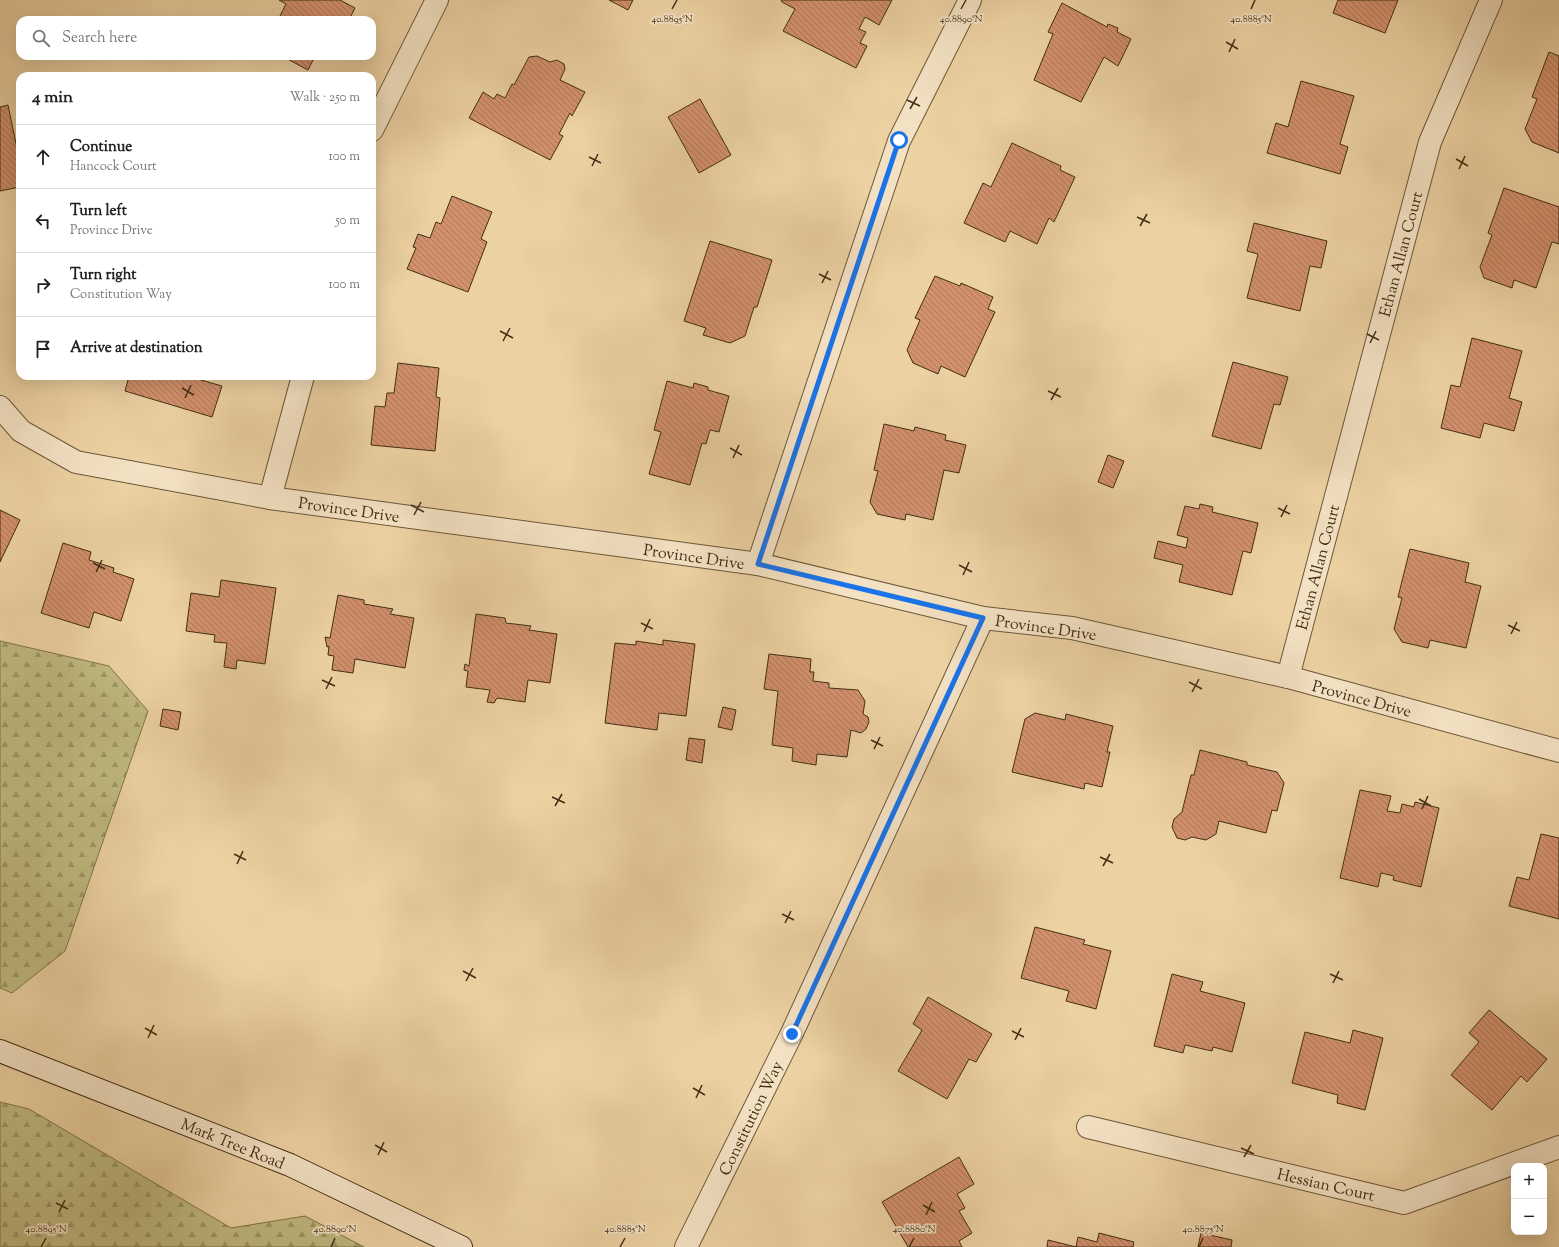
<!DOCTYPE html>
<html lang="en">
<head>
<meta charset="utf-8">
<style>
  body { margin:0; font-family:"Sorts Mill Goudy",serif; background:#f6f6f6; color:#202124 }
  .controls { position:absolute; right:12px; bottom:12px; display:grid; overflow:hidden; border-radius:8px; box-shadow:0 4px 16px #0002 }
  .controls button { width:36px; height:36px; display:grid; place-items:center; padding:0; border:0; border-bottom:1px solid #e0e0e0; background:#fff; color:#202124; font:20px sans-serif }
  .stop { position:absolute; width:12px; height:12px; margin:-9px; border:3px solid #1a73e8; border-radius:50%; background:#fff }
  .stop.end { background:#1a73e8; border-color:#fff; box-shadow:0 1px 4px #0008 }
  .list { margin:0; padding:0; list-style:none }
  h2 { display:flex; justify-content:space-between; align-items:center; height:52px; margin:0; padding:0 16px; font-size:17px }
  h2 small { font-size:13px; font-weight:400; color:#757577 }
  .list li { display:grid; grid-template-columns:26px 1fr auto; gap:12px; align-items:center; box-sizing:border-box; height:64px; padding:0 16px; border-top:1px solid #e0e0e0 }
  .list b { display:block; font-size:15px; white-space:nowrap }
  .list p { margin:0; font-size:13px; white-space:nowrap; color:#757577 }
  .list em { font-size:13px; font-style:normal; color:#757577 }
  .icon { flex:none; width:22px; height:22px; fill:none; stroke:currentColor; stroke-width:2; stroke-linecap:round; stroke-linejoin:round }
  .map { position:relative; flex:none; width:1559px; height:1247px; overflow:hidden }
  .search { position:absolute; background:#fff; box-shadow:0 4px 16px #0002; left:16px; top:16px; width:360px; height:44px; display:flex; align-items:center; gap:10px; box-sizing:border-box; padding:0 14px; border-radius:12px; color:#757577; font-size:15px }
  .panel { position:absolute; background:#fff; box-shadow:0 4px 16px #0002; left:16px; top:72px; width:360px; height:308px; border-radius:12px }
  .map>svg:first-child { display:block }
  .forest { fill:url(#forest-firs); stroke:#80744a }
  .building { fill:url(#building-back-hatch); stroke:#422e14 }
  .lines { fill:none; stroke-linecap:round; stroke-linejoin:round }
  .street-casing { stroke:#6c5738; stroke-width:24 }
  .secondary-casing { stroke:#422e14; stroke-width:24 }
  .street { stroke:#f3e1c3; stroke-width:22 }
  .secondary { stroke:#f3e1c3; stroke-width:22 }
  .route { stroke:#1a73e8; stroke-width:5 }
  .ticks { fill:none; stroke:#422e14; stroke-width:1.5 }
  .labels { text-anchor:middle; stroke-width:3.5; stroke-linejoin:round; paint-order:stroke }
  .street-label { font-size:16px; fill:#422e14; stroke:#f3e1c3 }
  .ticks-label { font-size:10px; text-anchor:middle; fill:#422e14; stroke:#f3e1c3; stroke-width:3.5; stroke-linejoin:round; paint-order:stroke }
</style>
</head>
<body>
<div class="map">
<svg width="1559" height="1247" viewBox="0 0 1559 1247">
  <defs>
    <pattern id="forest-firs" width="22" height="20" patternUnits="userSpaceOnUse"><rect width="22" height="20" fill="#bfb980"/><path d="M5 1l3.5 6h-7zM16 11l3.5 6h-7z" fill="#9d9768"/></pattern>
    <pattern id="building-back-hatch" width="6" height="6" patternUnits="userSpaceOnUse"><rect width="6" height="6" fill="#d2906d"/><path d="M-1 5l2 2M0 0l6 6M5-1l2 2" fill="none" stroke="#ac7658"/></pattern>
  </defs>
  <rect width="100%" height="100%" fill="#ecd1a3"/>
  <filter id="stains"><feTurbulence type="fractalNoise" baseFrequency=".005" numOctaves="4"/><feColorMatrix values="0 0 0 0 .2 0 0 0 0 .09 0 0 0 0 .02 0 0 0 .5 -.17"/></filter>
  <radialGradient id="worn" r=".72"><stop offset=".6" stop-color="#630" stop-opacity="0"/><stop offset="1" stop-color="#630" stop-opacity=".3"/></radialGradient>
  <g class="forest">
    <path d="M 0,641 L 109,666 L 148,711 L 65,951 L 12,993 L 0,988 Z"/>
    <path d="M 0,1102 L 29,1109 L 231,1228 L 305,1216 L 364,1247 L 0,1247 Z"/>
  </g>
  <g class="building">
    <path d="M 279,0 L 340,0 L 355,8 L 349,20 L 278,20 L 286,4 Z"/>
    <path d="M 609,0 L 633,0 L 628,10 Z"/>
    <path d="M 781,0 L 892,0 L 879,25 L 865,17 L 859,29 L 866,32 L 860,43 L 867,46 L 856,68 L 783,31 L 795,9 L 782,2 Z"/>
    <path d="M 1338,0 L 1398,0 L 1385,33 L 1333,13 Z"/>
    <path d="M 1062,3 L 1107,27 L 1108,24 L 1118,28 L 1117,32 L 1131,39 L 1118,66 L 1104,57 L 1081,102 L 1034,80 L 1053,34 L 1048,32 Z"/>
    <path d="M 1549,52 L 1559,56 L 1559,153 L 1532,142 L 1525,129 L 1537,99 L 1532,97 Z"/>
    <path d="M 282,56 L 315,56 L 308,70 Z"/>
    <path d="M 537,56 L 550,62 L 557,60 L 564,64 L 565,69 L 560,80 L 585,92 L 572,116 L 570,113 L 559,134 L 563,136 L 550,160 L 469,118 L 483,92 L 494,99 L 497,94 L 505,98 L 512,84 L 514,85 L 529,57 Z"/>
    <path d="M 1301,81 L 1354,96 L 1340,144 L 1348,147 L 1340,174 L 1267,153 L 1276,123 L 1288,127 Z"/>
    <path d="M 700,99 L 731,155 L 699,173 L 668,117 Z"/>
    <path d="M 8,105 L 20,163 L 20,172 L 18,172 L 20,187 L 0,191 L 0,107 Z"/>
    <path d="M 1012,143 L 1061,166 L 1060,170 L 1075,177 L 1054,222 L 1049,218 L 1037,244 L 1010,231 L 1005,242 L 964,223 L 983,183 L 991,187 Z"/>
    <path d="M 1504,188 L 1559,207 L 1559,244 L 1552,242 L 1536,288 L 1514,280 L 1512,288 L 1484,278 L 1480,267 L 1492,235 L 1488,233 Z"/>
    <path d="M 452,196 L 492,212 L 481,239 L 487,242 L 468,292 L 407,269 L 416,248 L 413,247 L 418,234 L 430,238 L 436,222 L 441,224 Z"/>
    <path d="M 1254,223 L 1327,241 L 1321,268 L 1310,266 L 1300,311 L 1247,298 L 1258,254 L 1247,251 Z"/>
    <path d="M 710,241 L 772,260 L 757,307 L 754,307 L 745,336 L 730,343 L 703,335 L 706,328 L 684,321 Z"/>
    <path d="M 935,276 L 960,286 L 961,283 L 993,297 L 988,309 L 995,312 L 965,377 L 941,366 L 938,374 L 913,363 L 907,350 L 920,320 L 915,318 Z"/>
    <path d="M 1472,338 L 1522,351 L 1509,398 L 1522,402 L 1514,431 L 1484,423 L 1480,438 L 1441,428 L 1451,385 L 1460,387 Z"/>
    <path d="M 1233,362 L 1288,377 L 1280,405 L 1274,404 L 1261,449 L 1212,436 Z"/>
    <path d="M 398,363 L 439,368 L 436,397 L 440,398 L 435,451 L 371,445 L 375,406 L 385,407 L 387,393 L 394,393 Z"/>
    <path d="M 129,376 L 202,376 L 201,380 L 222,386 L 212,417 L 125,391 Z"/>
    <path d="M 667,381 L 693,388 L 694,383 L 708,387 L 708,390 L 729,396 L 719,432 L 710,430 L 706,444 L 702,443 L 690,485 L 649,474 L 661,432 L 654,430 Z"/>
    <path d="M 884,424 L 914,431 L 915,427 L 946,435 L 945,440 L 966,445 L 959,473 L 944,470 L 933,520 L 906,514 L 905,520 L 877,514 L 870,502 L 878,471 L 874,470 Z"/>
    <path d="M 1108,455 L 1124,461 L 1113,488 L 1098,482 Z"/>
    <path d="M 1200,504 L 1213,507 L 1212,512 L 1258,523 L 1251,553 L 1243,551 L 1232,595 L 1179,582 L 1183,565 L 1154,558 L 1158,541 L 1186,548 L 1188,538 L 1177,535 L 1185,506 L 1199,509 Z"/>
    <path d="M 0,510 L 20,520 L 0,562 Z"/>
    <path d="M 63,543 L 91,552 L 89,560 L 114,568 L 113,572 L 134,579 L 121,621 L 94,612 L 89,628 L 41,613 Z"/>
    <path d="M 1410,549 L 1469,563 L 1465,582 L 1481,586 L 1466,648 L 1430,640 L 1428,648 L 1402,642 L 1394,629 L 1402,598 L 1398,597 Z"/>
    <path d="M 221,580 L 276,588 L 265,664 L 237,660 L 236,669 L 224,667 L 227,643 L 214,642 L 215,635 L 186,631 L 191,593 L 219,597 Z"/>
    <path d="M 338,595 L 364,600 L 364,604 L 393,609 L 390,614 L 414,618 L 405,668 L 355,659 L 353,673 L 332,670 L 334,656 L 328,655 L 329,646 L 327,647 L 325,637 L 330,638 Z"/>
    <path d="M 476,614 L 505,618 L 506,623 L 531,626 L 529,630 L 557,634 L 550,683 L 528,680 L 525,702 L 497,698 L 494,703 L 487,702 L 490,690 L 466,687 L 468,671 L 464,670 L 465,664 L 469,666 Z"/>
    <path d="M 663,640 L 695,644 L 686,716 L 659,713 L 657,730 L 605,723 L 615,643 L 636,645 L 636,641 L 663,645 Z"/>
    <path d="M 769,654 L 811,659 L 810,672 L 814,672 L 813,681 L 829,683 L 829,688 L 858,690 L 865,701 L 863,714 L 868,717 L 869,722 L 866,729 L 861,733 L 851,730 L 847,757 L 817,754 L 816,765 L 792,761 L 793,748 L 772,745 L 778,691 L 764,689 Z"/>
    <path d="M 723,707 L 736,710 L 732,730 L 718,727 Z"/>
    <path d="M 163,709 L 181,712 L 178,730 L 160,726 Z"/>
    <path d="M 1035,713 L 1065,720 L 1066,714 L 1113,726 L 1107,752 L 1110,752 L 1102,787 L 1085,783 L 1084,789 L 1012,772 L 1025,719 Z"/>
    <path d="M 689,738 L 705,740 L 702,763 L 686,760 Z"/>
    <path d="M 1200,750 L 1247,762 L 1247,765 L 1277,772 L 1284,783 L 1277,811 L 1272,810 L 1266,833 L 1219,821 L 1216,834 L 1206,840 L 1192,837 L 1185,840 L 1177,838 L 1172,827 L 1174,819 L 1182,812 L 1191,775 L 1194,775 Z"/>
    <path d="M 1360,790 L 1391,796 L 1387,811 L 1400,813 L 1402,804 L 1414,807 L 1415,802 L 1439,808 L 1421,887 L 1393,880 L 1394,876 L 1381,873 L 1378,887 L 1340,878 Z"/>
    <path d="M 1541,834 L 1559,838 L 1559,919 L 1509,906 L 1517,877 L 1529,880 Z"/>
    <path d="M 1035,927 L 1085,940 L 1083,944 L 1111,951 L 1096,1009 L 1066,1001 L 1069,991 L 1021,978 Z"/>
    <path d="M 1172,974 L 1203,982 L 1200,991 L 1245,1003 L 1232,1052 L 1213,1047 L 1212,1051 L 1185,1045 L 1183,1053 L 1154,1046 Z"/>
    <path d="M 928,997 L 992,1034 L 976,1062 L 969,1059 L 947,1099 L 898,1071 L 922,1030 L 913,1024 Z"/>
    <path d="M 1489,1010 L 1547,1059 L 1527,1082 L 1521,1076 L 1492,1110 L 1451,1075 L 1479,1042 L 1469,1033 Z"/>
    <path d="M 1353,1030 L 1383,1038 L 1365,1110 L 1337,1103 L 1338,1095 L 1292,1083 L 1305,1032 L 1350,1043 Z"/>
    <path d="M 959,1157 L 974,1184 L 957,1194 L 965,1208 L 959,1211 L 972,1233 L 959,1241 L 962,1247 L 908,1247 L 882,1202 Z"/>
    <path d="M 1099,1233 L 1134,1242 L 1133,1247 L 1047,1247 L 1048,1240 L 1076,1247 L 1078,1237 L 1097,1242 Z"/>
    <path d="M 1201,1233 L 1232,1240 L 1231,1247 L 1198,1247 Z"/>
  </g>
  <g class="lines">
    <defs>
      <g id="street">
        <path d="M 372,130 L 437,0"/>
        <path d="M 0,407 L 21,431 L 76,462 L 270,498 L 758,564 L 983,618 L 1072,628 L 1288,677 L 1559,751"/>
        <path d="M 270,498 L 303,376"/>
        <path d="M 758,564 L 899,141 L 970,0"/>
        <path d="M 1288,677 L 1430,142 L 1491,0"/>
        <path d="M 1088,1127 L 1404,1203 L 1559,1147"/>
        <path d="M 686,1247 L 792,1033 L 983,618"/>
      </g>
      <path id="secondary" d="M 0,1051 L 290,1165 L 461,1247"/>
    </defs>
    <use href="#street" class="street-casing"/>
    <use href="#secondary" class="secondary-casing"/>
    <use href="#street" class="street"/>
    <use href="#secondary" class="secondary"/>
  </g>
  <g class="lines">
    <path class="route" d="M 792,1034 L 983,618 L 758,564 L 899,140"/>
  </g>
  <path class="ticks" d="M 672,9 L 677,0M 961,9 L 966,0M 1251,9 L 1255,0M 1226,42 L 1238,49M 1229,52 L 1235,39M 907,100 L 920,106M 910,109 L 917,97M 589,157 L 601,163M 1456,159 L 1468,166M 592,166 L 598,154M 1459,169 L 1465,156M 1137,217 L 1150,223M 1140,226 L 1147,214M 819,274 L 831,280M 822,283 L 828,271M 500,331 L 513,338M 1367,334 L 1379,340M 503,341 L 510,328M 1370,343 L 1376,331M 182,388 L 194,395M 1048,391 L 1061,397M 185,398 L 191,385M 1051,400 L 1058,388M 730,448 L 742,455M 733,458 L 739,445M 411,505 L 424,512M 1278,508 L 1290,514M 414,515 L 421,502M 1281,517 L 1287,505M 93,563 L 105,569M 959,565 L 972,572M 96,572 L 102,560M 963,575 L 969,562M 641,623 L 653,629M 1508,625 L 1520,631M 644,632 L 650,619M 1511,634 L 1517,622M 322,680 L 335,686M 1189,682 L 1202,689M 326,689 L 332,677M 1192,692 L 1199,679M 871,740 L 883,746M 874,749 L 880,737M 552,797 L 565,803M 1419,799 L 1431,806M 555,806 L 562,794M 1422,809 L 1428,796M 234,854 L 246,860M 1100,857 L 1113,863M 237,864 L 243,851M 1103,866 L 1110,854M 782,914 L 794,920M 785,923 L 791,911M 463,971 L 476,978M 1330,974 L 1343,980M 466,981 L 473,968M 1333,983 L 1339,971M 145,1028 L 157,1035M 1012,1031 L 1024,1037M 148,1038 L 154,1025M 1015,1040 L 1021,1028M 693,1088 L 705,1095M 696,1098 L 702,1085M 375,1145 L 387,1152M 1241,1148 L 1254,1154M 378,1155 L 384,1142M 1244,1157 L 1251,1145M 56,1203 L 68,1209M 923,1205 L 935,1212M 59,1212 L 65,1200M 926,1215 L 932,1202M 41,1247 L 46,1238M 331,1247 L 335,1238M 620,1247 L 625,1238M 909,1247 L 914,1238M 1199,1247 L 1203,1238"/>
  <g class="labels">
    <g class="street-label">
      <text transform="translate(1400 254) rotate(-75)" y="6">Ethan Allan Court</text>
      <text transform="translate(349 509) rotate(8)" y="6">Province Drive</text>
      <text transform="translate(694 556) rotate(8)" y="6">Province Drive</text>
      <text transform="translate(1317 567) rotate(-75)" y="6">Ethan Allan Court</text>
      <text transform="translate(1046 627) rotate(8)" y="6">Province Drive</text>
      <text transform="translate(1362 698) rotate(15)" y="6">Province Drive</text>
      <text transform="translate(750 1118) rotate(-64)" y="6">Constitution Way</text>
      <text transform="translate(233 1143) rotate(22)" y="6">Mark Tree Road</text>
      <text transform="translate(1326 1184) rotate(13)" y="6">Hessian Court</text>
    </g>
  </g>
  <g class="ticks-label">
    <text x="672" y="22">40.8895°N</text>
    <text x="961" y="22">40.8890°N</text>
    <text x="1251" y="22">40.8885°N</text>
    <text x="46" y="1232">40.8895°N</text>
    <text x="335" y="1232">40.8890°N</text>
    <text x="625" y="1232">40.8885°N</text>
    <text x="914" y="1232">40.8880°N</text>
    <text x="1203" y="1232">40.8875°N</text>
  </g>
  <rect width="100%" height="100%" filter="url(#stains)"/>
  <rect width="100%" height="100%" fill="url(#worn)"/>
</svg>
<div class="controls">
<button>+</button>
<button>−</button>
</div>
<div class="stop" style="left:899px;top:140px"></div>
<div class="stop end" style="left:792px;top:1034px"></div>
<div class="search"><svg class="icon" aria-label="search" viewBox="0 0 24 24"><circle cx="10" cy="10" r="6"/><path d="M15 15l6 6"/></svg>Search here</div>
<section class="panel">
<h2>4 min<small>Walk · 250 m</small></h2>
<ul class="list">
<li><svg class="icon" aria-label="ahead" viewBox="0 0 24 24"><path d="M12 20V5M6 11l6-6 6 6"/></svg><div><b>Continue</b><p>Hancock Court</p></div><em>100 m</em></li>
<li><svg class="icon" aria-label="left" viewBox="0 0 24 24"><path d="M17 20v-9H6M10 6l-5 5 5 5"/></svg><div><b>Turn left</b><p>Province Drive</p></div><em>50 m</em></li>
<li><svg class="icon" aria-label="right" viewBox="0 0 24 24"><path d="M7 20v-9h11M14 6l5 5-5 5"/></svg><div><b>Turn right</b><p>Constitution Way</p></div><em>100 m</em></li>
<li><svg class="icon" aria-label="arrive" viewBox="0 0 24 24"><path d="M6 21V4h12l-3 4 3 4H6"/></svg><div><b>Arrive at destination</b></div></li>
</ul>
</section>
</div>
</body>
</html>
